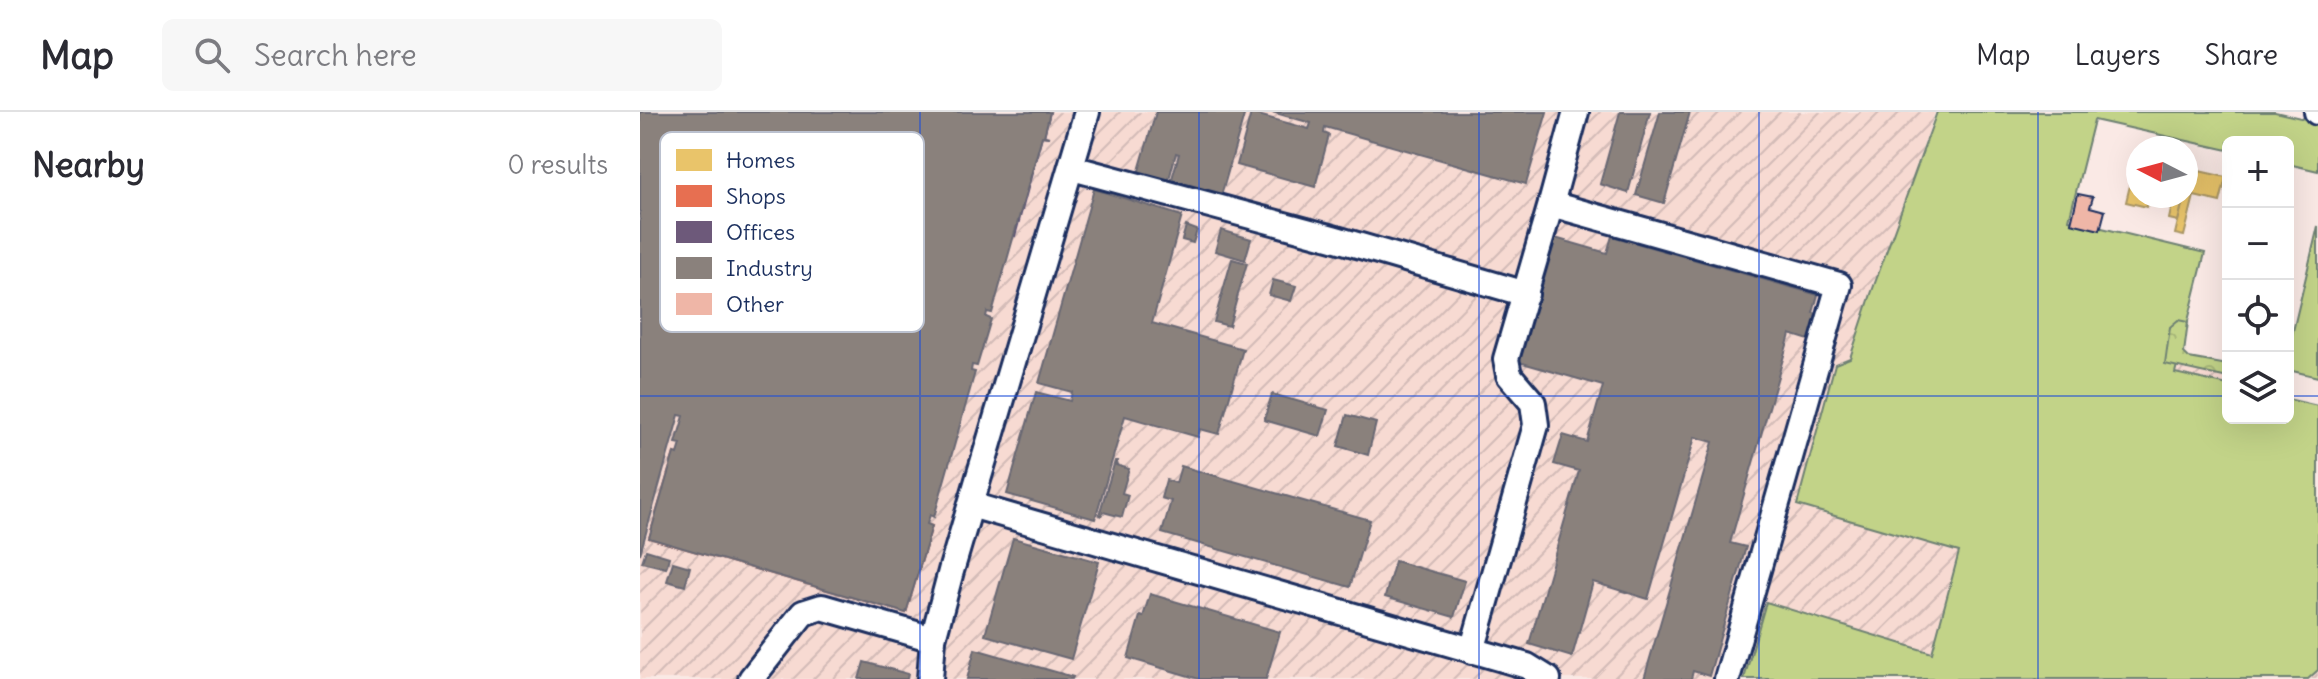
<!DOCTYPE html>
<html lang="en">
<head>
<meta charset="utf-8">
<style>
  body { margin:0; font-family:Delius,sans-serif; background:#f7f7f7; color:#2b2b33 }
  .controls { position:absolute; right:24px; top:24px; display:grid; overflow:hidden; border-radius:12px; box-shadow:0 8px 32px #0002 }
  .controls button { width:72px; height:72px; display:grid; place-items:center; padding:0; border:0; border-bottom:2px solid #e1e1e2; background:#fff; color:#2b2b33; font:40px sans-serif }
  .compass { position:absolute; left:1486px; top:24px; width:72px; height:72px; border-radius:50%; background:#fff; box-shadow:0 8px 32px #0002; rotate:276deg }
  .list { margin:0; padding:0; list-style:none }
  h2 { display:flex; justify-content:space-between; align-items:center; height:104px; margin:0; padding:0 32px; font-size:34px }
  h2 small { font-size:26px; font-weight:400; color:#7c7c81 }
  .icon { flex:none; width:44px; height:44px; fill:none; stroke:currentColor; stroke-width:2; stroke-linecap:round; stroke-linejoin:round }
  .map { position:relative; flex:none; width:1678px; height:567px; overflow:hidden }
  header { display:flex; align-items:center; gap:48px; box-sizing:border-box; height:112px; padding:0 40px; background:#fff; border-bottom:2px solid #e1e1e2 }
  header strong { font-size:38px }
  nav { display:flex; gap:44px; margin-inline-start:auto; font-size:28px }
  .search { width:560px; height:72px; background:#f7f7f7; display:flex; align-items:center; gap:20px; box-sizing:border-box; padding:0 28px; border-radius:12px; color:#7c7c81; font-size:30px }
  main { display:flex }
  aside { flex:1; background:#fff }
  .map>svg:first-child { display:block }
  .industrial { fill:url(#industrial-furrows) }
  .grass { fill:#c2d388; stroke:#6e8173; stroke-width:2 }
  .forest { fill:url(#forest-crowns); stroke:#6e8173; stroke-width:2 }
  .homes { fill:#e9c46a; stroke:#ab9766; stroke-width:2 }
  .shops { fill:#e76f51; stroke:#aa5c55; stroke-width:2 }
  .offices { fill:#6d597a; stroke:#544c72; stroke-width:2 }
  .industry { fill:#8a817c; stroke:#696873; stroke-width:2 }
  .building { fill:#efb6a7; stroke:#1b2f5e; stroke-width:2 }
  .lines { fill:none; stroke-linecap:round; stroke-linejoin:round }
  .minor-casing { stroke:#1b2f5e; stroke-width:30 }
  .minor { stroke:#fff; stroke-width:24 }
  .grid { fill:none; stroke:#1d4ed8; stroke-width:2; stroke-opacity:0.55 }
  .key { fill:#fff; stroke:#bbc1cf; stroke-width:2 }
  .key-label { font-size:22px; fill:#1b2f5e }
</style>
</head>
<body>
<header>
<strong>Map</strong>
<div class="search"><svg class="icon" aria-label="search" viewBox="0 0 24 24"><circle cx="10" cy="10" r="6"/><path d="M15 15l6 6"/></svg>Search here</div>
<nav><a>Map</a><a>Layers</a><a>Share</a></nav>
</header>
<main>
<aside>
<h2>Nearby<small>0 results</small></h2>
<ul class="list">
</ul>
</aside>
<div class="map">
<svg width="1678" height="567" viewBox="0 0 1678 567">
  <defs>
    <pattern id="industrial-furrows" width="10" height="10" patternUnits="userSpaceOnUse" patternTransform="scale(2)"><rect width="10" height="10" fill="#f7dad2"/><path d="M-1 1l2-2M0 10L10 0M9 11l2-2" fill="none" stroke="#d3bbb7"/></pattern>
    <pattern id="forest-crowns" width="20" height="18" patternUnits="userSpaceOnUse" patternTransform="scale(2)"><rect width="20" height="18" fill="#c2d388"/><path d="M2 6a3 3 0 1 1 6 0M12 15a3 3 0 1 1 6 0" fill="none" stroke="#a6b578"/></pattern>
  </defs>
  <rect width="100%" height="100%" fill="#fae9e5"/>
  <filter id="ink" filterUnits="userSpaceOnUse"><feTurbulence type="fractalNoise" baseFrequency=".0125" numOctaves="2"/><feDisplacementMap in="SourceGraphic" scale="16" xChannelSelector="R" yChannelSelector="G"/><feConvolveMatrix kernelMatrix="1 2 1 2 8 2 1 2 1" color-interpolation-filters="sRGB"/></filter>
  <g filter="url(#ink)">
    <path class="industrial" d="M 0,0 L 1295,0 L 1239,165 L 1588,265 L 1588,306 L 1648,306 L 1648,287 L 1678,299 L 1678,567 L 0,567 Z"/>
    <g class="grass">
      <path d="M 1297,0 L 1635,0 L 1678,10 L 1678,59 L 1648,52 L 1648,30 L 1588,30 L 1588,38 L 1454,8 L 1429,108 L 1565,141 L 1535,261 L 1588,273 L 1588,306 L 1648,306 L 1648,287 L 1678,294 L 1678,558 L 1668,567 L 1104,567 L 1126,490 L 1292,541 L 1319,440 L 1157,393 L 1195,252 L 1210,246 L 1231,182 Z"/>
      <path d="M 1678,114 L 1678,265 L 1648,258 L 1648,240 Z"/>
    </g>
    <path class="forest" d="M 1538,208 L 1548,210 L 1544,241 L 1549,246 L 1588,253 L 1588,266 L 1525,252 L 1530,215 Z"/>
    <g class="homes">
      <path d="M 1497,44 L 1498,84 L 1510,84 L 1507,95 L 1486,90 Z"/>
      <path d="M 1550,57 L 1586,65 L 1580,90 L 1554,84 L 1544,124 L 1535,122 L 1544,84 L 1546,84 Z"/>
      <path d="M 1534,84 L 1544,84 L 1538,109 L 1529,107 Z"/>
    </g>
    <path class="shops" d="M 39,340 L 292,414 L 266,501 L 9,426 L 34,341 L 38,342 Z"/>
    <path class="offices" d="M 130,0 L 410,0 L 404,24 L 409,25 L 402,24 L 375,124 L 116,52 Z"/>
    <g class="industry">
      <path d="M 0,0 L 410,0 L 404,24 L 409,25 L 402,24 L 352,201 L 347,200 L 346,205 L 351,207 L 337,254 L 332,253 L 331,259 L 335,260 L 294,405 L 290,403 L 287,412 L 292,414 L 266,501 L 9,426 L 34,341 L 38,342 L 41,332 L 36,331 L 44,304 L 39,303 L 0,442 Z"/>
      <path d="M 516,0 L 605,0 L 581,84 L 531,70 L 539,42 L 536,41 L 528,71 L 498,62 Z"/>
      <path d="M 632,0 L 907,0 L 886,72 L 685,15 L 684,21 L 689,23 L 675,75 L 597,53 L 611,1 L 669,17 L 671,11 Z"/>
      <path d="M 980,0 L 1010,0 L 988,81 L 960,72 Z"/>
      <path d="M 1020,0 L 1050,0 L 1024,91 L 996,83 Z"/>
      <path d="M 454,77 L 542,104 L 512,211 L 603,237 L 579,322 L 560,317 L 558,325 L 485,304 L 455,407 L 367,382 L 396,280 L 430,289 L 432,280 L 399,271 Z"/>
      <path d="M 546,114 L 557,118 L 553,131 L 542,128 Z"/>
      <path d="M 581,118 L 611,127 L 605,148 L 575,139 Z"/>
      <path d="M 972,124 L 1178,183 L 1173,201 L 1179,202 L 1172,229 L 1150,222 L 1149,226 L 1090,431 L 1106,435 L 1069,564 L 1053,559 L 1051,567 L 1004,567 L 1073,330 L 1055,325 L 1008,487 L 953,470 L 932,545 L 889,532 L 939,359 L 914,352 L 923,323 L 947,330 L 963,274 L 879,250 L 915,126 L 967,141 Z"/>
      <path d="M 592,147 L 607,151 L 589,214 L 574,210 Z"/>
      <path d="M 633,168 L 656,174 L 651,189 L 629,183 Z"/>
      <path d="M 632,282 L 688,298 L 680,324 L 624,308 Z"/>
      <path d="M 707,303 L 736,311 L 728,343 L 698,334 Z"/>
      <path d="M 475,349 L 477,349 L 476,353 L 489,357 L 482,381 L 488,383 L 482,405 L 463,400 L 461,404 L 459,403 Z"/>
      <path d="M 541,354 L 730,408 L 710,475 L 522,421 L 531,389 L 521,386 L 526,368 L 536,371 Z"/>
      <path d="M 373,426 L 459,450 L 431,547 L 345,523 Z"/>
      <path d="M 6,438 L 29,445 L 26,456 L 2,450 Z"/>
      <path d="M 755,449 L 825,469 L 814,505 L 745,485 Z"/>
      <path d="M 33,450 L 50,455 L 45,474 L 27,469 Z"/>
      <path d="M 510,482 L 640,520 L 626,567 L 559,567 L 488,546 L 500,504 L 503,505 Z"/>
      <path d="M 335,537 L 433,565 L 432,567 L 327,567 Z"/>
      <path d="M 224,550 L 268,562 L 267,567 L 219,567 Z"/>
    </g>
    <path class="building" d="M 1438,82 L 1453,85 L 1450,95 L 1465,99 L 1460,118 L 1431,111 Z"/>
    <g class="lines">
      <defs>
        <g id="minor">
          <path d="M 1677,0 L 1678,0"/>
          <path d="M 432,56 L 693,126 L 886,182"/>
          <path d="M 911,92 L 936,0"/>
          <path d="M 331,393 L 887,554 L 908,567"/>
          <path d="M 832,539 L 896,313 L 893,291 L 869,263 L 866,247 L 911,92 L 1199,173 L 1087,567"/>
          <path d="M 111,567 L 163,501 L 182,495 L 293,527"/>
          <path d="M 290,567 L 293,527 L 311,459 L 447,0"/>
        </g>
      </defs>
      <use href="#minor" class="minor-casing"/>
      <use href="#minor" class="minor"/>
    </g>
  </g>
  <path class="grid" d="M 280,0 L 280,567M 559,0 L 559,567M 839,0 L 839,567M 1119,0 L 1119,567M 1398,0 L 1398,567M 0,284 L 1588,284M 1648,284 L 1678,284"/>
  <rect x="20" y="20" width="264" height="200" rx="12" class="key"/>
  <rect x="36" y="37" width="36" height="22" fill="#e9c46a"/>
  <rect x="36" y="73" width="36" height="22" fill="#e76f51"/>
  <rect x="36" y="109" width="36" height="22" fill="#6d597a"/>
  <rect x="36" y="145" width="36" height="22" fill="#8a817c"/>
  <rect x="36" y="181" width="36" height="22" fill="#efb6a7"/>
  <g class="key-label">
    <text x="86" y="56">Homes</text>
    <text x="86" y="92">Shops</text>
    <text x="86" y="128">Offices</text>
    <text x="86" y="164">Industry</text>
    <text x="86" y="200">Other</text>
  </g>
</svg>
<div class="controls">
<button>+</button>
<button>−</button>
<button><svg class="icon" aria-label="locate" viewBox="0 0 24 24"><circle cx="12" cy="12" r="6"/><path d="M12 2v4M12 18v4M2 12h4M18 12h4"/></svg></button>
<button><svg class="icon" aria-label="layers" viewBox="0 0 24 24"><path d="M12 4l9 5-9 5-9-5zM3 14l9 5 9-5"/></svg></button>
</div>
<svg class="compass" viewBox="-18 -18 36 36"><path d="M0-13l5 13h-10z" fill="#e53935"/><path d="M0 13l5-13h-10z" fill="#7c7c81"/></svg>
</div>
</main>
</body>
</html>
